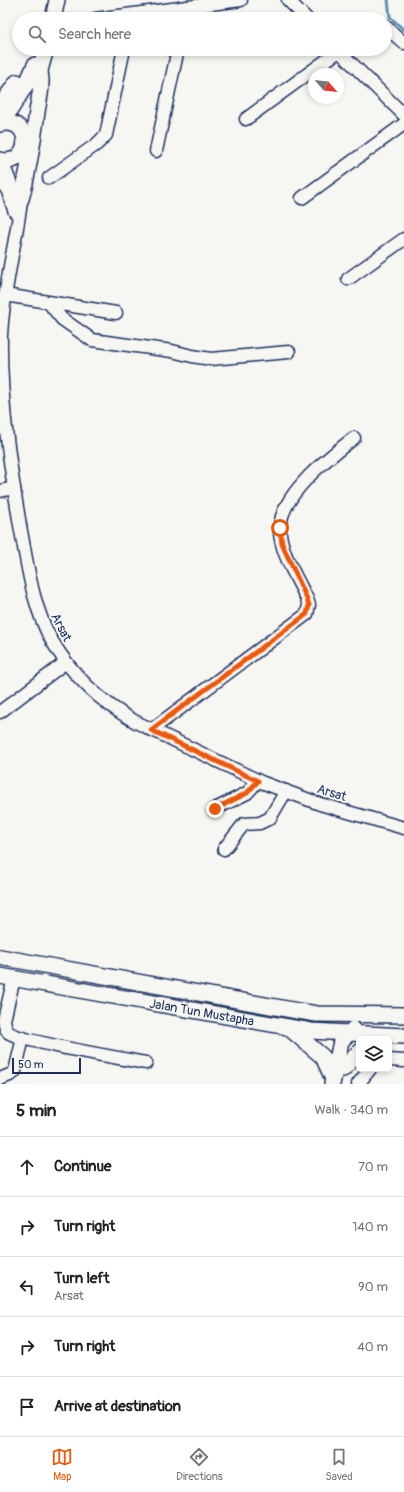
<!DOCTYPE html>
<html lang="en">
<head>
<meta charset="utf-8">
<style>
  body { margin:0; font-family:Pangolin,sans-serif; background:#f6f6f6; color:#222 }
  .controls { position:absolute; right:12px; bottom:12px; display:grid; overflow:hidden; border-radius:6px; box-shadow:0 2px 6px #0003 }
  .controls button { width:36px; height:36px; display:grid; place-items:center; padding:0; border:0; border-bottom:1px solid #e0e0e0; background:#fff; color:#222; font:20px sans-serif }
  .compass { position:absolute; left:308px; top:68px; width:36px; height:36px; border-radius:50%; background:#fff; box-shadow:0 2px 6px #0003; rotate:118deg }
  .scale { position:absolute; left:12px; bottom:10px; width:69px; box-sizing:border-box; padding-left:4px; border:2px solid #1b2f5e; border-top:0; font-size:11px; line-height:14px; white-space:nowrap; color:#1b2f5e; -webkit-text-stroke:3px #f6f6f2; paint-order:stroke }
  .stop { position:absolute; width:12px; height:12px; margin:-9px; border:3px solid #ea580c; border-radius:50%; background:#fff }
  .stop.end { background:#ea580c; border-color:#fff; box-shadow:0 1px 4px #0008 }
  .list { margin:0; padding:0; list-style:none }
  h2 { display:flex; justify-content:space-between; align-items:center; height:52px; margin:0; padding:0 16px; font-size:17px }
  h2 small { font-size:13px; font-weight:400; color:#767676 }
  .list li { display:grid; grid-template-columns:26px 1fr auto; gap:12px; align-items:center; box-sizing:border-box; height:60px; padding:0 16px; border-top:1px solid #e0e0e0 }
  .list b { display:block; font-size:15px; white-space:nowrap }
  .list p { margin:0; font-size:13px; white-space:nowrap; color:#767676 }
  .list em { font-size:13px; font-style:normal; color:#767676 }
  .icon { flex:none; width:22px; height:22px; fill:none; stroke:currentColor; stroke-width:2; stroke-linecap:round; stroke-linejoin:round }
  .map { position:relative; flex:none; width:404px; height:1084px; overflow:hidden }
  .search { position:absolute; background:#fff; box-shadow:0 2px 6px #0003; left:12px; right:12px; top:12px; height:44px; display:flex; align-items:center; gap:10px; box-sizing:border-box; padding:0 14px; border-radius:22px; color:#767676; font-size:15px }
  .sheet { height:352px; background:#fff }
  nav { display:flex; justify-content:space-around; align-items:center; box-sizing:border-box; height:56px; border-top:1px solid #e0e0e0; background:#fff; font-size:11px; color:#767676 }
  nav a { display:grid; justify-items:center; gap:2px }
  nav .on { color:#ea580c }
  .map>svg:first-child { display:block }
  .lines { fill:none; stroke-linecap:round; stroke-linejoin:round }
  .stream { stroke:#5e8eb3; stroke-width:3 }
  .minor-casing { stroke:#1b2f5e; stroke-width:15 }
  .major-casing { stroke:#1b2f5e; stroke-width:18 }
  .minor { stroke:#f6f6f2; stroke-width:12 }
  .major { stroke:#f6f6f2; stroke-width:15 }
  .route { stroke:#ea580c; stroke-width:5 }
  .labels { text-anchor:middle; stroke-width:4; stroke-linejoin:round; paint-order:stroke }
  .street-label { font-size:13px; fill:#1b2f5e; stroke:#f6f6f2 }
</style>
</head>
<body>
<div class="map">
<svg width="404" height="1084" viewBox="0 0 404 1084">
  <rect width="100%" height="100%" fill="#f6f6f2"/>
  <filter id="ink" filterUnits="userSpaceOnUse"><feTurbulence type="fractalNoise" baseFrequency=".025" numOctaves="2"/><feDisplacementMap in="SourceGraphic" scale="8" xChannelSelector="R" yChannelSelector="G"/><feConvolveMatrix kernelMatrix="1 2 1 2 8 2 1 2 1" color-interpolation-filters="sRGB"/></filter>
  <g filter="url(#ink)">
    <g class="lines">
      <path class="stream" d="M 388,0 L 390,17 L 404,30"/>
      <defs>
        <g id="minor">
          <path d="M 288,0 L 307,19"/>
          <path d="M 95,19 L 241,0"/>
          <path d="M 385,26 L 404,43"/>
          <path d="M 337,49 L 404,115"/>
          <path d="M 246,119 L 339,51"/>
          <path d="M 156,151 L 178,49"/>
          <path d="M 2,161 L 14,192"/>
          <path d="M 49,178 L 97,144 L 106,135 L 124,49"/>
          <path d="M 302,198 L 404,124"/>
          <path d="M 21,202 C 15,247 3,291 1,336 C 0,401 10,467 21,531 C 28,568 33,608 52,641 C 72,675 102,703 136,722 L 261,782 L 320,804 L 404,828"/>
          <path d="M 348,279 L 404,239"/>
          <path d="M 5,295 L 116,313"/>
          <path d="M 49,303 L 62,319 L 92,340 L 172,351 L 192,356 L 211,359 L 289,352"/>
          <path d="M 0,491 L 14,488"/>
          <path d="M 0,712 L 66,662"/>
          <path d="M 151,730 L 307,614 L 309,605 L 307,599 C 298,580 278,548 280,527 C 282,493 329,457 354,438"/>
          <path d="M 215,809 L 247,793 L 258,781"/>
          <path d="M 224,849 L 244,824 L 260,823 L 270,818 L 286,791"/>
          <path d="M 14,978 L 4,1020 C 5,1025 5,1028 8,1032 C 18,1041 125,1059 146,1063"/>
          <path d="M 389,1060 L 404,1061"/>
          <path d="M 0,1079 L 12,1074 L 15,1071 L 23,1038"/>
          <path d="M 358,1084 L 370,1069"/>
        </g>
        <g id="major">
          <path d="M 53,19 L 57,0"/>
          <path d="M 37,81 L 46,49"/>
          <path d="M 0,106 L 17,82"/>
          <path d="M 2,123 L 27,83 L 35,65"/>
          <path d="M 0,124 C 33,115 33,168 0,160"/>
          <path d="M 0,177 L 9,190 L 16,211"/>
          <path d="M 21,199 C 29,171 33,141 37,112 C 39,99 43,85 40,72"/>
          <path d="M 0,957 L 298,1011 L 317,1014 L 404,1015"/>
          <path id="s1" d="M 0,976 L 311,1031 L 404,1036"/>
          <path d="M 289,1028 L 323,1057 L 333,1079"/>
          <path d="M 343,1069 L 359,1052"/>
          <path d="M 332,1084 L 341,1041 L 353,1029"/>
        </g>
      </defs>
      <use href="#minor" class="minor-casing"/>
      <use href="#major" class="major-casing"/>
      <use href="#minor" class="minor"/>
      <use href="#major" class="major"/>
    </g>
  </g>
  <g class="lines" filter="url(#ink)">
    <path class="route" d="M 215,809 L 247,793 L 258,781 L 151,730 L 307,614 L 309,605 L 307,599 L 282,544 L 280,528"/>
  </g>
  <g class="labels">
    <g class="street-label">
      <text transform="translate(62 627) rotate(63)" y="5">Arsat</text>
      <text transform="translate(332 792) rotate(17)" y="5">Arsat</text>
      <text dy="5" stroke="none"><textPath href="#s1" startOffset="205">Jalan Tun Mustapha</textPath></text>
    </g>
  </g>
</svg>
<div class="controls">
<button><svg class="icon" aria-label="layers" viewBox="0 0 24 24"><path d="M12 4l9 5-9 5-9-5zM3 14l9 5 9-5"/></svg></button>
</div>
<svg class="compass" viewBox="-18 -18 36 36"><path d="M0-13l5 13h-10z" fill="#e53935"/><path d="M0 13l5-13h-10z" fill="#767676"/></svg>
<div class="scale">50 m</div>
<div class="stop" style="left:280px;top:528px"></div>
<div class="stop end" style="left:215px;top:809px"></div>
<div class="search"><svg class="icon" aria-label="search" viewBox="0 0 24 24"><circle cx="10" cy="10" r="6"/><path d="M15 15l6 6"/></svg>Search here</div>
</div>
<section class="sheet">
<h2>5 min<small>Walk · 340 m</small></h2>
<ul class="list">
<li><svg class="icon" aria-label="ahead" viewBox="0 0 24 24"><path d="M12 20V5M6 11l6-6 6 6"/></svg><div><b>Continue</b></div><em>70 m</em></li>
<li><svg class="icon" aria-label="right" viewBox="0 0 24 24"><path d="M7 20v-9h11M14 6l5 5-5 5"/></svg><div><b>Turn right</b></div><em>140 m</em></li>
<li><svg class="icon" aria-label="left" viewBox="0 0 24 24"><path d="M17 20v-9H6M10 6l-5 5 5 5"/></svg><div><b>Turn left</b><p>Arsat</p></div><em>90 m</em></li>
<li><svg class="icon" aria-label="right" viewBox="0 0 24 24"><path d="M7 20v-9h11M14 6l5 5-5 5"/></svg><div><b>Turn right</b></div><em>40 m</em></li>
<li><svg class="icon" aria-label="arrive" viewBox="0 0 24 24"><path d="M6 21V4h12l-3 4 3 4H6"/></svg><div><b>Arrive at destination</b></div></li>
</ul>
</section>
<nav>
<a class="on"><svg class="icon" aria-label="map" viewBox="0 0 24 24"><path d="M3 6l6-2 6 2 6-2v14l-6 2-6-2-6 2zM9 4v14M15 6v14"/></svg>Map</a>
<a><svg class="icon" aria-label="directions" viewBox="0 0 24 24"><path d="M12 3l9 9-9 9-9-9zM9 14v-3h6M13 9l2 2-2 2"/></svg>Directions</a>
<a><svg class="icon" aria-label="saved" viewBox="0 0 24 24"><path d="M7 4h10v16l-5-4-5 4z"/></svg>Saved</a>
</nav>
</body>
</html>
